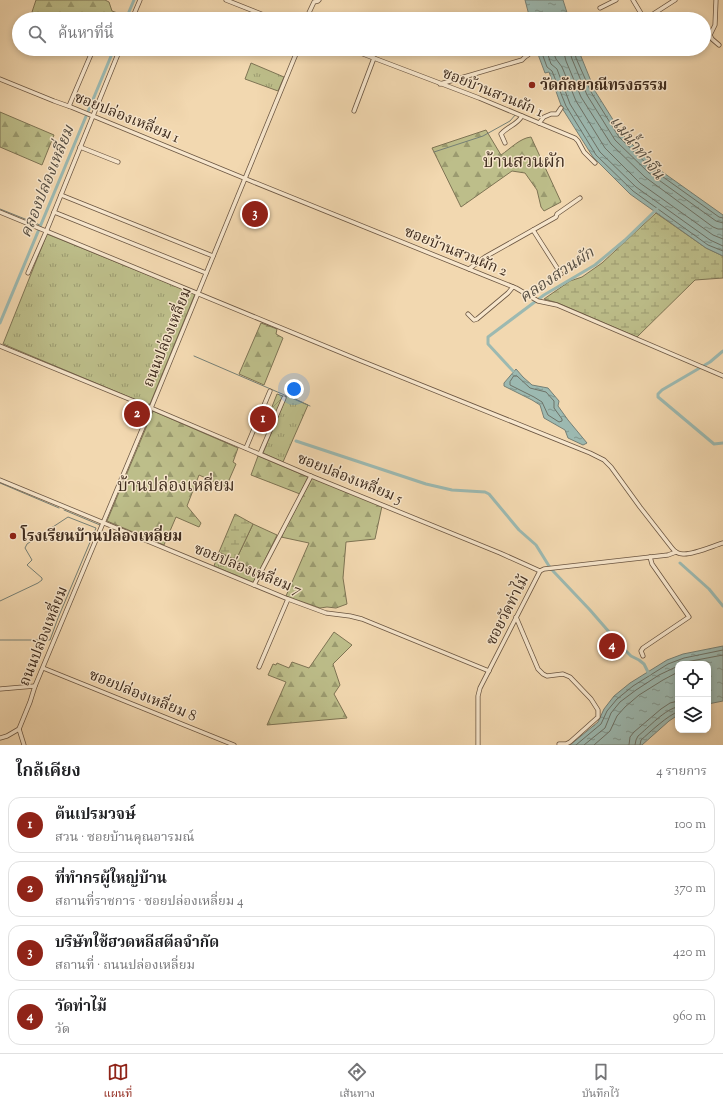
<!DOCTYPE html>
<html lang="th">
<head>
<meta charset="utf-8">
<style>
  body { margin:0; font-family:"Sorts Mill Goudy","Noto Serif Thai",serif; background:#f2f2f2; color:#202124 }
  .controls { position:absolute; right:12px; bottom:12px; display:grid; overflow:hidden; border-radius:8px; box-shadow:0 2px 6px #0003 }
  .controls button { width:36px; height:36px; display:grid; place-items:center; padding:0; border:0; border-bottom:1px solid #e0e0e0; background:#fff; color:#202124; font:20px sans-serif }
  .you { position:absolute; left:294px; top:389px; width:14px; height:14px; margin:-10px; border:3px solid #fff; border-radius:50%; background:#1a73e8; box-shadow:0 0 0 6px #1a73e833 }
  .badge { display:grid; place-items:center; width:26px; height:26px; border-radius:50%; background:#8f2418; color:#fff; font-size:13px; font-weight:700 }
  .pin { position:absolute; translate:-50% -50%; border:2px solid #fff; box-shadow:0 1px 4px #0006 }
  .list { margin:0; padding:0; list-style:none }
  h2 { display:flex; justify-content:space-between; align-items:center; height:52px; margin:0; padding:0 16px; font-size:17px }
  h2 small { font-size:13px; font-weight:400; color:#757577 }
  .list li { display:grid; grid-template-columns:26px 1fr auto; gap:12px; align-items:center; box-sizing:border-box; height:56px; margin:0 8px 8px; padding:0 8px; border:1px solid #e0e0e0; border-radius:12px }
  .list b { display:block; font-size:15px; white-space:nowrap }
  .list p { margin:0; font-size:13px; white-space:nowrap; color:#757577 }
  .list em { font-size:13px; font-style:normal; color:#757577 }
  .icon { flex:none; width:22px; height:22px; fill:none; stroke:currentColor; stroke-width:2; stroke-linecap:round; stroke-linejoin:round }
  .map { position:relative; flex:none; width:723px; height:745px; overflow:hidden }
  .search { position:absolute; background:#fff; box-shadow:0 2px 6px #0003; left:12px; right:12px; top:12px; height:44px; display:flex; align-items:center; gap:10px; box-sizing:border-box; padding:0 14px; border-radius:22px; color:#757577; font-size:15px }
  .sheet { height:308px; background:#fff }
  nav { display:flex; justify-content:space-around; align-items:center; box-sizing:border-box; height:56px; border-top:1px solid #e0e0e0; background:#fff; font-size:11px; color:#757577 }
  nav a { display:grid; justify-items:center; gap:2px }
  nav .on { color:#8f2418 }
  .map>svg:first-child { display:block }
  .grass { fill:url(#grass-tufts); stroke:#7e7454 }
  .forest { fill:url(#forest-firs); stroke:#7e7454 }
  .wetland { fill:url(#wetland-marsh); stroke:#7e7454 }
  .garden { fill:url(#garden-furrows); stroke:#7e7454 }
  .water { fill:url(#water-ripples); stroke:#768076 }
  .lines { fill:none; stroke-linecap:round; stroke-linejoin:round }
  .shore { stroke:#6d7267; stroke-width:1 }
  .stream { stroke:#768076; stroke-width:1 }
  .canal { stroke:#9cb9b1; stroke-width:3 }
  .minor-casing { stroke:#6b5642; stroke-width:5 }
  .minor { stroke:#f7e6cc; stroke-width:3.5 }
  .poi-dot { fill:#8f2418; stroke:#f7e6cc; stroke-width:1.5 }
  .labels { text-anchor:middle; stroke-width:3; stroke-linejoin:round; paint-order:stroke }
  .poi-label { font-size:15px; font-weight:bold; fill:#3e2b1d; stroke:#f7e6cc; text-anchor:start }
  .street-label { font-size:15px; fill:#3e2b1d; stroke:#f7e6cc }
  .water-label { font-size:16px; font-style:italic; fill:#564e42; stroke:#f7e6cc }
  .quarter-label { font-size:17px; fill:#3e2b1d; stroke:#f7e6cc }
</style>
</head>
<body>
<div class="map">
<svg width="723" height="745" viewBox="0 0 723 745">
  <defs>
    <pattern id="grass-tufts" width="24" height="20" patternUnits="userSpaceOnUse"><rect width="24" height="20" fill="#bdbe8a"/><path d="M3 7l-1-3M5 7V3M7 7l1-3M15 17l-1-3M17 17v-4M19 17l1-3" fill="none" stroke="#9b9b70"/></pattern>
    <pattern id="forest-firs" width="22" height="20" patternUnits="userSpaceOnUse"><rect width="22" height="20" fill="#bdbe8a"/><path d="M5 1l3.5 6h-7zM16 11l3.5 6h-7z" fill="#9b9b70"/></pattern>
    <pattern id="wetland-marsh" width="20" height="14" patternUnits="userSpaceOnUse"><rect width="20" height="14" fill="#bdbe8a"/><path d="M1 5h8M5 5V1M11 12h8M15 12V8" fill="none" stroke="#9b9b70"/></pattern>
    <pattern id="garden-furrows" width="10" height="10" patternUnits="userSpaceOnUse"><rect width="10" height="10" fill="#bdbe8a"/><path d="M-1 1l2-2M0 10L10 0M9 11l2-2" fill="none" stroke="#9b9b70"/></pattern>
    <pattern id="water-ripples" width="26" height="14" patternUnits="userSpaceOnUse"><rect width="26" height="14" fill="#9cb9b1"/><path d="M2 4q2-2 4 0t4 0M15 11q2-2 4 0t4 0" fill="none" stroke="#81978f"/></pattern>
  </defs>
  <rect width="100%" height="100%" fill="#f2d8b0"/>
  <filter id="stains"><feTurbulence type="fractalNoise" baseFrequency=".005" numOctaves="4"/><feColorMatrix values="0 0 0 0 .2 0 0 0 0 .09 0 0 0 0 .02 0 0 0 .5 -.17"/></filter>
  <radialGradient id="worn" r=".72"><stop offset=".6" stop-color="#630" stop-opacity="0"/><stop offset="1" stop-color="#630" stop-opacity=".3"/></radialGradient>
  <g class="grass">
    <path d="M 251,63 L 284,77 L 278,91 L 245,79 Z"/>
    <path d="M 47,234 L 195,294 L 150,404 L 148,405 L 3,344 Z"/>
    <path d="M 287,395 L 308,405 L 283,462 L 263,453 Z"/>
    <path d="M 219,552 L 259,572 L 253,583 L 214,566 Z"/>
  </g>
  <g class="forest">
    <path d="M 36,0 L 105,0 L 109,2 L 112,11 L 123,15 L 122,19 L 51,19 L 32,12 Z"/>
    <path d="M 0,112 L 54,135 L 42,165 L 0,147 Z"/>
    <path d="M 486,130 L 501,155 C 510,149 520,138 531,137 L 561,202 L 544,211 L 541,207 L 537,190 L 525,173 L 512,171 L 461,207 L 432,148 Z"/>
    <path d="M 261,323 L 277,329 L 276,334 L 283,338 L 264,385 L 239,374 Z"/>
    <path d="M 153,411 L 238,448 L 233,462 L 236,464 L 226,487 L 199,475 L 187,506 L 201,523 L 199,527 L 176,517 L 164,545 L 107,521 Z"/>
    <path d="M 258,456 L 308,477 L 300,494 L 251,475 Z"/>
    <path d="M 312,478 L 382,506 L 375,539 L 346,542 L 343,578 L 347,604 L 336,608 L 327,607 L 320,608 L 286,596 L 309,543 L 281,537 Z"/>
    <path d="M 253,524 L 277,535 L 259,572 L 236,560 Z"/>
    <path d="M 334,632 L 352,645 L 333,664 L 340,685 L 334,694 L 347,718 L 267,725 L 286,682 L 268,675 L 273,664 L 276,665 L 277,663 L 289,668 L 292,662 L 309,668 Z"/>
  </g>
  <g class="wetland">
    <path d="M 656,213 L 706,248 L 723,256 L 723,278 L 695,280 L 637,337 L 558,303 L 544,299 L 570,281 L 582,277 L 602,263 Z"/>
    <path d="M 235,514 L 253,524 L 236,560 L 219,552 Z"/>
  </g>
  <path class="garden" d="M 277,394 L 283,396 L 273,420 L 268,417 Z"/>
  <g class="water">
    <path d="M 525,0 L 563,0 L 569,19 L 530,19 Z"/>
    <path d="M 537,49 L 578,49 L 595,91 L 622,134 L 654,166 L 723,215 L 723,256 L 706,248 L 630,194 L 593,157 L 562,108 L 549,72 L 545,73 L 539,57 Z"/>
    <path d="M 516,369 L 523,377 L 532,385 L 548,388 L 559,401 L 558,406 L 568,420 L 587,443 L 583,445 L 568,438 L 565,430 L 544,418 L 540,405 L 532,400 L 504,386 L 504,383 Z"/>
    <path d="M 723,646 L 723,701 L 708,704 L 708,664 L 678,664 L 678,715 L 669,721 L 642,745 L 570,745 L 598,722 L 604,709 L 614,696 L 630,683 L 667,660 L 683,654 Z"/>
  </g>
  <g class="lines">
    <g class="shore">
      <path d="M 541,49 L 543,56 L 547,67 L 552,71 L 566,106 L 596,155 L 633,191 L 708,245 L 723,251"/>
      <path d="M 546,49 L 551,64 L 557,69 L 570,104 L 600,152 L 636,187 L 710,240 L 723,246"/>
      <path d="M 552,49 L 556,59 L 562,67 L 576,101 L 605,148 L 640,183 L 713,235 L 723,239"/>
      <path d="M 563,49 L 566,61 L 581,97 L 611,144 L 645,177 L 713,227 L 718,229 L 723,229"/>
      <path d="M 569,49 L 572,59 L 587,95 L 615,140 L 649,173 L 716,221 L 723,223"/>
      <path d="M 574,49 L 576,58 L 591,92 L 619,137 L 652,169 L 719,217 L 723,218"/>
      <path d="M 514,376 L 517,376 L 530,388 L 546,392 L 554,401 L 554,408 L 562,419 L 562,421 L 559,422 L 548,415 L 542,402 L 534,397 L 510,385 L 510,382 Z"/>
      <path d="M 682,664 L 686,662 L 723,655"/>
      <path d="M 576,745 L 601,724 L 607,711 L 617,699 L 633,686 L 668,664 L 684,658 L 723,650"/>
      <path d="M 584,745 L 605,728 L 611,713 L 620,702 L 636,690 L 659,675 L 678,666"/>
      <path d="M 594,745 L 610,731 L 617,716 L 625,707 L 639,695 L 663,680 L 678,672"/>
      <path d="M 629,745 L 630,737 L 634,732 L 661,709 L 670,703 L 678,701"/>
      <path d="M 635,745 L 636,740 L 638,736 C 648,728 666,708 678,707"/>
      <path d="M 640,745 L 641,740 C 649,733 669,714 678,712"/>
    </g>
    <g class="stream">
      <path d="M 434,152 L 483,136 L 510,121 L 516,114"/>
      <path d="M 0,209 L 40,225"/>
      <path d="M 194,356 L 310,406"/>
      <path d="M 0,483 L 59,508"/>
      <path d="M 64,510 L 100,525"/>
      <path d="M 0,601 L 38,583 L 42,580 L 42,578 L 27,565 L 32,560 L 25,548 L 27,544 L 68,517 L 96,528 L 58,618 L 50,640 L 0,640"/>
    </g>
    <g class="canal">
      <path d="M 126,19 L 134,0"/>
      <path d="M 0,323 L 114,49"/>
      <path d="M 723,351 L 710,362 L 662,390 L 658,394 L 658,397 L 714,444 L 723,443"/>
      <path d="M 513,371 L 488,344 L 488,337 L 544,295 L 595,265 L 625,240 L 657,209"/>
      <path d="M 296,441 L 426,484 L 452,490 L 485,492 L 489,494 L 519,530 L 536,545 L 549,566 L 554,572 L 590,610 L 623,648 L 631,656 L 639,660 L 644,664 L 649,674"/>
      <path d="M 680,563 L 709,589 L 723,606"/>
    </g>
    <defs>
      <g id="minor">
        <path d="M 226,0 L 274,19"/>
        <path d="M 633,0 L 642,15 L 645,18 L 647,18 L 675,0"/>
        <path d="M 716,0 L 715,25 L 710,35 L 712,39 L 719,45"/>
        <path d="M 600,8 L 616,0"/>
        <path d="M 132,19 L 140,0"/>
        <path d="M 306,19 L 314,2 L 318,1 L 319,0"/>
        <path d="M 350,49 L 479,98 L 575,138 L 578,141 L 584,152 L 595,163"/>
        <path d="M 0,79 L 54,101 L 71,107 L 251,181 L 491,278 L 516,288 L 538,301 L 557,305 L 723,376"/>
        <path d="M 440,84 L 522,60 L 525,57 L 528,55"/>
        <path d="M 69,106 L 92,52"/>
        <path d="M 354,111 L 374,58"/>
        <path d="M 539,123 L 544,117 L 551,114 L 557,114 L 561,108"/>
        <path d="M 505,143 L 501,134 C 508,126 517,125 522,116"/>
        <path d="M 80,147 L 118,162"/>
        <path d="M 61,195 L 213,256"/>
        <path d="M 0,212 L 359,360 L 590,453 L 604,460 L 611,467 L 640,507 L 672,548 C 675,552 678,554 683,554 C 693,555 713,546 723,543"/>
        <path d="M 54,212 L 206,273"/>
        <path d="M 533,230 L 561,274"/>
        <path d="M 469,269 L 485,257 L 556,217 L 557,214 L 580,198"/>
        <path d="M 28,273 L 46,232 L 120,49"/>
        <path d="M 468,314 L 474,320 L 477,319 L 508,293 L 513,287"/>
        <path d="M 0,346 L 151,408 L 311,476 L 500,553 L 540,571"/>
        <path d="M 246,448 L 270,391"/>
        <path d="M 260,454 L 284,398"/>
        <path d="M 0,480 L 288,599 L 326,613 L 350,616 L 362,619 L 489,671"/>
        <path d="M 254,585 L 311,476"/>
        <path d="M 516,617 L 538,669 L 543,674 L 547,676 L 563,674 L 570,677 L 591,699 L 598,710 L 598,717 L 570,742 L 566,744 L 559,744"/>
        <path d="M 643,656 L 641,651 L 643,648 L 689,617 L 652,564 L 650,557"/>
        <path d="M 259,667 L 288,599"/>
        <path d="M 43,668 L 234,745"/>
        <path d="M 0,689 L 35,686"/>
        <path d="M 0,738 L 7,736 L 19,729"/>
        <path d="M 24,745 L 19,729 L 30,702 L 35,686 L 151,408 L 298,49"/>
        <path d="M 478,745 L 478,696 L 480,688 L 540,571 L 544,569 L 668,555 L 676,552"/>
      </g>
    </defs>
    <use href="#minor" class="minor-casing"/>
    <use href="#minor" class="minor"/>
  </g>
  <g class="poi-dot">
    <circle cx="532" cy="85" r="4"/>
    <circle cx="13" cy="536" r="4"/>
  </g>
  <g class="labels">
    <g class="poi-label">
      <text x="540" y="90">วัดกัลยาณีทรงธรรม</text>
      <text x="21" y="541">โรงเรียนบ้านปล่องเหลี่ยม</text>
    </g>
    <g class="street-label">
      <text transform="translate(493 92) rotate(22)" y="5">ซอยบ้านสวนผัก 1</text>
      <text transform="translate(127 117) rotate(22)" y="5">ซอยปล่องเหลี่ยม 1</text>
      <text transform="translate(456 251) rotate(22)" y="5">ซอยบ้านสวนผัก 2</text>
      <text transform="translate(167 337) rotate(-68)" y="5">ถนนปล่องเหลี่ยม</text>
      <text transform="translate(350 478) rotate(22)" y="5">ซอยปล่องเหลี่ยม 5</text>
      <text transform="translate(248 569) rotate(22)" y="5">ซอยปล่องเหลี่ยม 7</text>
      <text transform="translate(507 610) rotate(-63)" y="5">ซอยวัดท่าไม้</text>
      <text transform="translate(43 636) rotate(-68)" y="5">ถนนปล่องเหลี่ยม</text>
      <text transform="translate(143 695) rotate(22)" y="5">ซอยปล่องเหลี่ยม 8</text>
    </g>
    <g class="water-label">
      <text transform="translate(638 147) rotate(51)" y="6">แม่น้ำท่าจีน</text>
      <text transform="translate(46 181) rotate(-68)" y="6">คลองปล่องเหลี่ยม</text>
      <text transform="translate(556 274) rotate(-34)" y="6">คลองสวนผัก</text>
    </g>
    <g class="quarter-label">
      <text x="524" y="167">บ้านสวนผัก</text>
      <text x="176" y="491">บ้านปล่องเหลี่ยม</text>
    </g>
  </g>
  <rect width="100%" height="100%" filter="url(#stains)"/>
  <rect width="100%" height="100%" fill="url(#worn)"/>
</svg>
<div class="controls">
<button><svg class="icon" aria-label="locate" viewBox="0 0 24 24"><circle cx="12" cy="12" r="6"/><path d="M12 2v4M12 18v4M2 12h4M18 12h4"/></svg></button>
<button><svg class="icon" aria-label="layers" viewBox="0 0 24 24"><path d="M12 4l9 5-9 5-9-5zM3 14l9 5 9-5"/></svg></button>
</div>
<div class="you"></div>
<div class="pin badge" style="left:263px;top:419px">1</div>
<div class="pin badge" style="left:137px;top:414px">2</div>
<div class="pin badge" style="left:255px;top:214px">3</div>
<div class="pin badge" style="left:612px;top:646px">4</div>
<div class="search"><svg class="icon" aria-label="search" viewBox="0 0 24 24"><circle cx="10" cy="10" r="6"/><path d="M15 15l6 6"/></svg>ค้นหาที่นี่</div>
</div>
<section class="sheet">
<h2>ใกล้เคียง<small>4 รายการ</small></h2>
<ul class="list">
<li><span class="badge">1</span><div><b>ต้นเปรมวจษ์</b><p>สวน · ซอยบ้านคุณอารมณ์</p></div><em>100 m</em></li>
<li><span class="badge">2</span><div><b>ที่ทำกรผู้ใหญ่บ้าน</b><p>สถานที่ราชการ · ซอยปล่องเหลี่ยม 4</p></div><em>370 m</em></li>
<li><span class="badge">3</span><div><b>บริษัทใช้ฮวดหลีสตีลจำกัด</b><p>สถานที่ · ถนนปล่องเหลี่ยม</p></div><em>420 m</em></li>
<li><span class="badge">4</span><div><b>วัดท่าไม้</b><p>วัด</p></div><em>960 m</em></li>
</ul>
</section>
<nav>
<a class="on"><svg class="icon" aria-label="map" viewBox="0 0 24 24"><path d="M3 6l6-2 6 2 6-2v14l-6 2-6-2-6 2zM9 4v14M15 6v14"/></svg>แผนที่</a>
<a><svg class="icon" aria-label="directions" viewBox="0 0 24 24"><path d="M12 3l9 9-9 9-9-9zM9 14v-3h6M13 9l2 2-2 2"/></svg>เส้นทาง</a>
<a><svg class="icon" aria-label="saved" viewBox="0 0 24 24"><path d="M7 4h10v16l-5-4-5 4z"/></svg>บันทึกไว้</a>
</nav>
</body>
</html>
